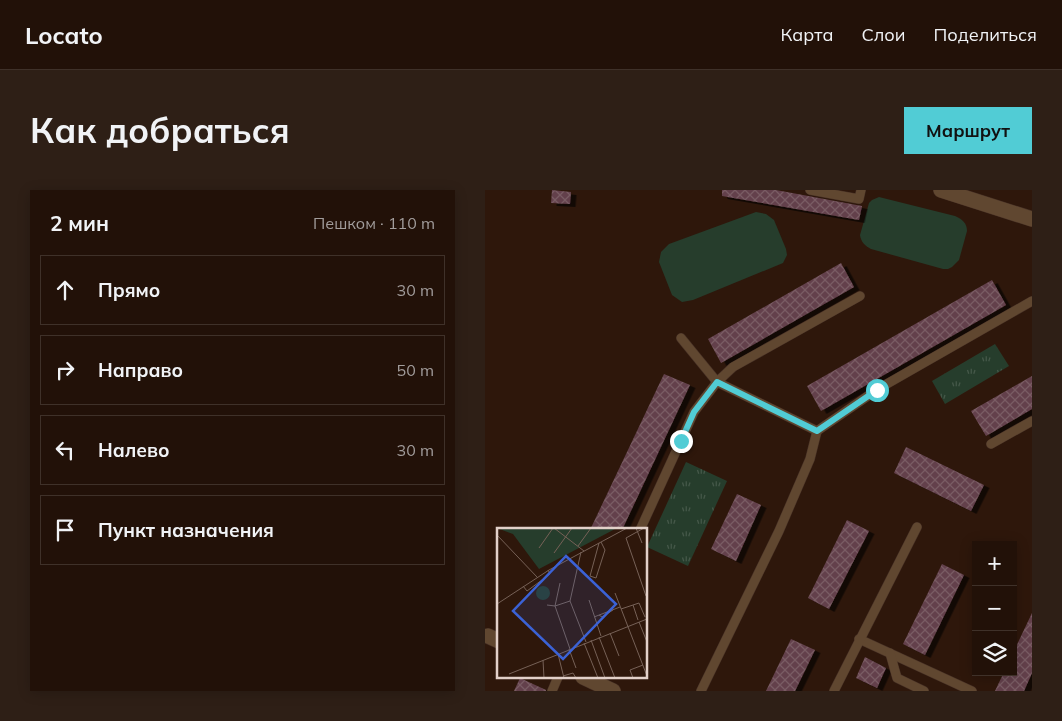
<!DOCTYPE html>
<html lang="ru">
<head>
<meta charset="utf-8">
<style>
  body { margin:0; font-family:Mulish,sans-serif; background:#2e1f16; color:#f1f3f6 }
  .controls { position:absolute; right:15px; bottom:15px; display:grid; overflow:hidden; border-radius:0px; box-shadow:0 2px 12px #0003 }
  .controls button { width:45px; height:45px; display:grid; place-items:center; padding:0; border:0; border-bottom:1px solid #3f3129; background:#221108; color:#f1f3f6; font:25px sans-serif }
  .stop { position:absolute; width:15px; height:15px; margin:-11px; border:4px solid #51ccd5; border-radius:50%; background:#fff }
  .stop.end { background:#51ccd5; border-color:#fff; box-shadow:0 1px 5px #0008 }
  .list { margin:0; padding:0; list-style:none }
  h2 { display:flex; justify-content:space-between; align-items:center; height:65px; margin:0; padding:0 20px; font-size:21px }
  h2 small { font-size:16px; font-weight:400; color:#a29d9c }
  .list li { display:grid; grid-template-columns:32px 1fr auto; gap:15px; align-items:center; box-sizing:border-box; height:70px; margin:0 10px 10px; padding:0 10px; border:1px solid #3f3129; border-radius:0px }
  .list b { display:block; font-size:19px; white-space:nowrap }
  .list em { font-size:16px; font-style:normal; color:#a29d9c }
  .icon { flex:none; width:28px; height:28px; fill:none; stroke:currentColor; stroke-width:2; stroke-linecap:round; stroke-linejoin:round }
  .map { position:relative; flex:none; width:547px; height:501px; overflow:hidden; border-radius:0px }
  header { display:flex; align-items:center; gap:30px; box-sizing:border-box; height:70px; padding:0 25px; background:#221108; border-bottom:1px solid #3f3129 }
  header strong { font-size:24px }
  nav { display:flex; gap:28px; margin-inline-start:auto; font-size:18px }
  .intro { display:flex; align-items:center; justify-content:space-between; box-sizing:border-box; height:120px; padding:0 30px }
  h1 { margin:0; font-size:35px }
  .button { padding:12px 22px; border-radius:0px; background:#51ccd5; color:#111; font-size:18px; font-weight:700 }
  main { display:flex; gap:30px; padding:0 30px }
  aside { flex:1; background:#221108; border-radius:0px; box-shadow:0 2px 12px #0003 }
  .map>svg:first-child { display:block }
  .grass { fill:url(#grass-tufts) }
  .pitch { fill:#263d2c }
  .building { fill:url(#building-cross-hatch); filter:url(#shadow) }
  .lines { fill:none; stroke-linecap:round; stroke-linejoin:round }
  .service-casing { stroke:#473126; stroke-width:10 }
  .tertiary-casing { stroke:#473126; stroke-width:16 }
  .service { stroke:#604730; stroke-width:9 }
  .tertiary { stroke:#604730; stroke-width:15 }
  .route { stroke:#51ccd5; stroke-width:6 }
  .inset-road { fill:none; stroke:#766157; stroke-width:1 }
  .view { fill:#3b62d6; fill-opacity:0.15; stroke:#3b62d6; stroke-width:2.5 }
  .inset-edge { fill:none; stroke:#e2d0c9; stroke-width:2.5 }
</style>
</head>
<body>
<header>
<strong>Locato</strong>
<nav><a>Карта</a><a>Слои</a><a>Поделиться</a></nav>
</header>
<div class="intro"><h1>Как добраться</h1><a class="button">Маршрут</a></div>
<main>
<aside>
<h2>2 мин<small>Пешком · 110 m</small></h2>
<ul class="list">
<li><svg class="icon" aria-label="ahead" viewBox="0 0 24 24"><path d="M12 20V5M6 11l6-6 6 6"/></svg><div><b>Прямо</b></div><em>30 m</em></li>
<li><svg class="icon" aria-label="right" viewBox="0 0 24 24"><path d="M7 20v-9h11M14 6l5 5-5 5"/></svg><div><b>Направо</b></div><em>50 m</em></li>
<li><svg class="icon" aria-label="left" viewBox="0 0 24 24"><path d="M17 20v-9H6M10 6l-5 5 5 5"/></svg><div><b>Налево</b></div><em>30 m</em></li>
<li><svg class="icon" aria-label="arrive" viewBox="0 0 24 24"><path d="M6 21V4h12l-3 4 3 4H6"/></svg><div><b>Пункт назначения</b></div></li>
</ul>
</aside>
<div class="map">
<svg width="547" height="501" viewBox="0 0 547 501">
  <defs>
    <pattern id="grass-tufts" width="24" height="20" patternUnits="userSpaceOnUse" patternTransform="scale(1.25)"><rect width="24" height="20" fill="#263d2c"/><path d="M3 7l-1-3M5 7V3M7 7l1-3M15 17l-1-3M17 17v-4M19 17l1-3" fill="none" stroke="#455849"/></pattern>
    <pattern id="building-cross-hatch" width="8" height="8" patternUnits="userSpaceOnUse" patternTransform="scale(1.25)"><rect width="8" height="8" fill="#63414c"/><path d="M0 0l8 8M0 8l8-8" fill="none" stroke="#795b64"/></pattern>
    <filter id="shadow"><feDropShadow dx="5.5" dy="3" stdDeviation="0" flood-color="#0009"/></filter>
  </defs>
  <rect width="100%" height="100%" fill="#2e170b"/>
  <g class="grass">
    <path d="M 510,154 L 524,176 L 460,214 L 447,191 Z"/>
    <path d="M 201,272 L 242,291 L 203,376 L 162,357 Z"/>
  </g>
  <g class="pitch">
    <path d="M 394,7 L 470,26 C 477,29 482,33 482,41 L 474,70 L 467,77 L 463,79 L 458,79 L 386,59 C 380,56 376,52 375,45 L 384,13 L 387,10 Z"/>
    <path d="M 271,22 L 281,24 L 289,30 L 301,59 L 302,65 L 298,73 L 208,110 L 197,112 L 187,105 L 174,72 L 176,62 L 184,54 Z"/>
  </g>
  <g class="building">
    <path d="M 67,0 L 86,2 L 85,14 L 66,13 Z"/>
    <path d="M 237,0 L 291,0 L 377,16 L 374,30 L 237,6 Z"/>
    <path d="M 356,73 L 369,97 L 236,173 L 223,149 Z"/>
    <path d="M 507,90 L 521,115 L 336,221 L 322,196 Z"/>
    <path d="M 179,184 L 205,195 L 137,340 L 105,340 Z"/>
    <path d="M 547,186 L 547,219 L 501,246 L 486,221 Z"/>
    <path d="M 421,257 L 499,295 L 486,321 L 409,283 Z"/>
    <path d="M 252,304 L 276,315 L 251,371 L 226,359 Z"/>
    <path d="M 362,330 L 384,341 L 344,419 L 323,408 Z"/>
    <path d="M 457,374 L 479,385 L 440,465 L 418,454 Z"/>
    <path d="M 547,423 L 547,483 L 539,501 L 510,501 L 519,482 L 528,482 L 528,463 Z"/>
    <path d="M 306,449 L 330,460 L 310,501 L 281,501 Z"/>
    <path d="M 380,467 L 401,478 L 392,498 L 371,488 Z"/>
    <path d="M 35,488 L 61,500 L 61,501 L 29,501 Z"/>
  </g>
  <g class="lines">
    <defs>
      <g id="service">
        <path d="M 325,0 L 374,9 L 376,0"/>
        <path d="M 196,148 L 232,192 L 248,177 L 375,106"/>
        <path d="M 506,254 L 547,231"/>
        <path d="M 155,340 L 209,222 L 232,192 L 332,241"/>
        <path d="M 374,449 L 487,501"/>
        <path d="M 405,463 L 412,488 L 439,501"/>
        <path d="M 67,501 L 73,487"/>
        <path d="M 216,501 L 294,341 L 325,269 L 332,241 L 393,199 L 547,111"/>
        <path d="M 349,501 L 432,337"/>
      </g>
      <g id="tertiary">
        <path d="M 456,0 L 547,29"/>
        <path d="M 3,446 L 14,451"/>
        <path d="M 98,487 L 128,501"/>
      </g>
    </defs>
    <use href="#service" class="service-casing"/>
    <use href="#tertiary" class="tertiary-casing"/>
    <use href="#service" class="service"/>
    <use href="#tertiary" class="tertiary"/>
  </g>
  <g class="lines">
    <path class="route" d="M 196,251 L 209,222 L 232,192 L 332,241 L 392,200"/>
  </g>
  <g transform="translate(12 338)">
    <rect width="150" height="150" fill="#2e170b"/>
    <path d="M 0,0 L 120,0 L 42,41 L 16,6 Z" fill="#263d2c"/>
    <path d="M39 65a7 7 0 1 1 14 0a7 7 0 1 1-14 0Z" fill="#263d2c"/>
    <path class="inset-road" d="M 57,0 L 87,23M 139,0 L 145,15M 147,0 L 129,10 L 149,68M 0,7 L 40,49M 102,15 L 93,48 L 99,50 L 108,22 L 104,14M 81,18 L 94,0M 42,20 L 56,0M 84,24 L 73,73 L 89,114M 57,25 L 75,0M 26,58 L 30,63 L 53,46 L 51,42M 118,65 L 150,148M 92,72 L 104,108M 73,73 L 58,78 L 73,121M 0,76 L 52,42 L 130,0M 50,77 L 58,78 L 63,55M 136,77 L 141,92M 124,81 L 142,75 L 148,89M 102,87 L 105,89 L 116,82M 97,89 L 123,79M 142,94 L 150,114M 113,105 L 122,128M 102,109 L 118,150M 94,112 L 108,150M 87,115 L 101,150M 72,121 L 79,140M 61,126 L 67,150M 46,132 L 47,150M 12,146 L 150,91M 66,148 L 76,145 L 79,150M 136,150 L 133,142 L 146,137"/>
    <path class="view" d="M 69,28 L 119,76 L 66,131 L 16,83 Z"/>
    <rect width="150" height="150" class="inset-edge"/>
  </g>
</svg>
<div class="controls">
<button>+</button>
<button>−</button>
<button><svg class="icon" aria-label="layers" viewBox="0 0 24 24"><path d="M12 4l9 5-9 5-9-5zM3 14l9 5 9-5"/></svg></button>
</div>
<div class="stop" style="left:392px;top:200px"></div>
<div class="stop end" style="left:196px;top:251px"></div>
</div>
</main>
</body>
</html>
